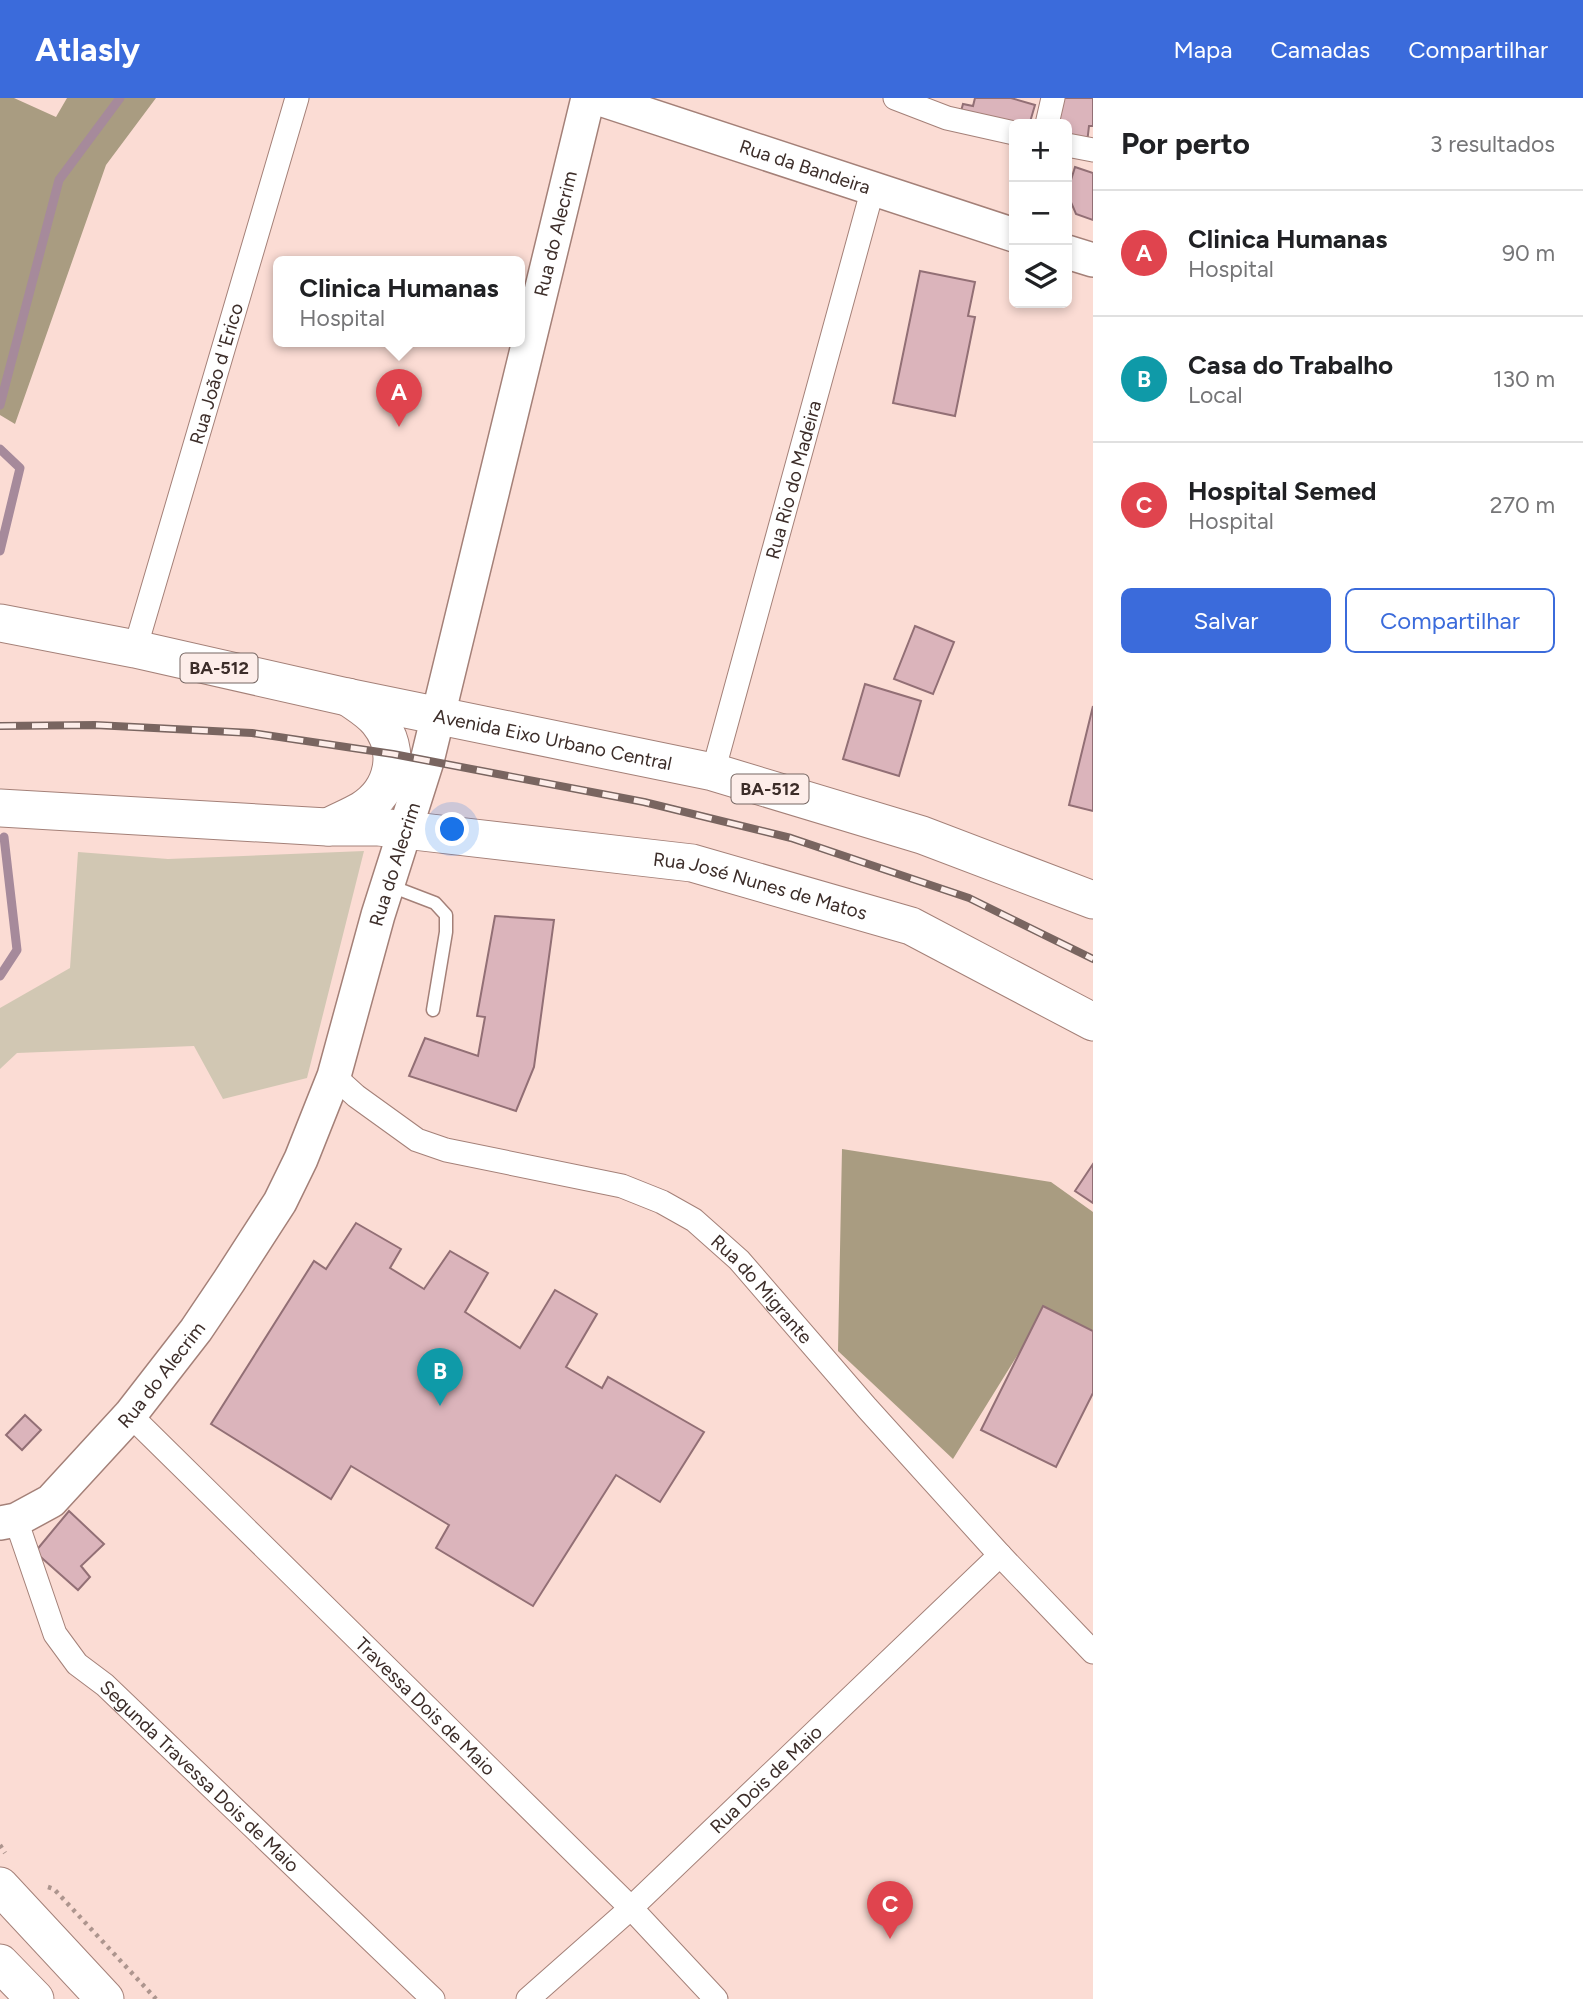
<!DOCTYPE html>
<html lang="pt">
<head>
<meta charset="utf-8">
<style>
  body { margin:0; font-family:Figtree,sans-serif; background:#f6f6f6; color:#202124 }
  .controls { position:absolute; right:21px; top:21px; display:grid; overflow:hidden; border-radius:10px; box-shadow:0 4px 10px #0003 }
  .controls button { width:63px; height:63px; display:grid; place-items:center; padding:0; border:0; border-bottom:2px solid #e0e0e0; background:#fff; color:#202124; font:35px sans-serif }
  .you { position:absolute; left:453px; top:732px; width:24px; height:24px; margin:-18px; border:5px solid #fff; border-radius:50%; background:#1a73e8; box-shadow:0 0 0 10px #1a73e833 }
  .badge { display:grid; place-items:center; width:46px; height:46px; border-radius:50%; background:#3b6bdb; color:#fff; font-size:23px; font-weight:700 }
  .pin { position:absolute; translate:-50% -58px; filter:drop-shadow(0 2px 4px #0008) }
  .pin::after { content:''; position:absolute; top:37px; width:24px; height:21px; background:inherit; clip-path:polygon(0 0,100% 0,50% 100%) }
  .popup { position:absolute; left:273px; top:158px; width:252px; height:91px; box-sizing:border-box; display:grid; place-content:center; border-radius:10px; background:#fff; filter:drop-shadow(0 2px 5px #0005); font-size:23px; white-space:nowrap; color:#757577 }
  .popup b { font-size:26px; color:#202124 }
  .popup::after { content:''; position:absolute; left:50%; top:100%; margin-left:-14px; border:14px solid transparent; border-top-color:#fff }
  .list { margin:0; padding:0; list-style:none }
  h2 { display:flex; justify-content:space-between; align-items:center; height:91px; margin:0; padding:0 28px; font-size:30px }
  h2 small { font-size:23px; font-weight:400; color:#757577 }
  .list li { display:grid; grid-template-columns:46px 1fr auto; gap:21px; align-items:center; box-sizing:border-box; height:126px; padding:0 28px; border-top:2px solid #e0e0e0 }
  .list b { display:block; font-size:26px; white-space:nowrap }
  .list p { margin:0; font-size:23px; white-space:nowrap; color:#757577 }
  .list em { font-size:23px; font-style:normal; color:#757577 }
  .actions { display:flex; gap:14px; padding:21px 28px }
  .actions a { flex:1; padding:16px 0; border:2px solid #3b6bdb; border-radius:10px; text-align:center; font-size:24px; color:#3b6bdb }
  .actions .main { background:#3b6bdb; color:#fff }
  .icon { flex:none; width:38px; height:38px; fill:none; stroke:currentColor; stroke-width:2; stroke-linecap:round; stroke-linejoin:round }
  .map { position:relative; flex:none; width:1093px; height:1901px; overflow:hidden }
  header { display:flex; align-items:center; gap:42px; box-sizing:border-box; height:98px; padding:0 35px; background:#3b6bdb; color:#fff }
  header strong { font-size:33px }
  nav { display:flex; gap:38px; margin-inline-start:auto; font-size:24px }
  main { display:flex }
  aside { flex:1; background:#fff }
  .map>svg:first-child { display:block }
  .green { fill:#d1c7b3 }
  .forest { fill:#a99c81 }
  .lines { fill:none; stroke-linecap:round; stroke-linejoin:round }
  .stream { stroke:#a68a9b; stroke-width:9 }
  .building { fill:#dbb4bb; stroke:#926f75; stroke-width:2 }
  .lane-casing { stroke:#a48078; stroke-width:15 }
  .street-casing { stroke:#a48078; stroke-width:25 }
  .secondary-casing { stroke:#a48078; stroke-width:36 }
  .primary-casing { stroke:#a48078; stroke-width:39 }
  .path { stroke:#ad958e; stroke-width:4.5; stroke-dasharray:3.5 5; stroke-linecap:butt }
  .lane { stroke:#fff; stroke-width:12 }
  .street { stroke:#fff; stroke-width:23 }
  .secondary { stroke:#fff; stroke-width:33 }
  .primary { stroke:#fff; stroke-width:37 }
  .rail-casing { stroke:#796560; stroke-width:8 }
  .rail { stroke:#fdede9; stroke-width:5; stroke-dasharray:16; stroke-linecap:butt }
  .labels { text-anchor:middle; stroke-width:5; stroke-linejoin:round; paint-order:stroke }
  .shield { fill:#fdede9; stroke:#766763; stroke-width:2 }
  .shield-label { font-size:18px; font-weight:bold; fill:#3c2d29 }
  .street-label { font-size:19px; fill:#3c2d29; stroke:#fdede9 }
</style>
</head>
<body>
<header>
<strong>Atlasly</strong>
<nav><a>Mapa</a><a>Camadas</a><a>Compartilhar</a></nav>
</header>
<main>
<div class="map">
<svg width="1093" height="1901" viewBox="0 0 1093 1901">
  <rect width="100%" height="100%" fill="#fbdcd4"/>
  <path class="green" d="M 364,753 L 307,980 L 223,1001 L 194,948 L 17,955 L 0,971 L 0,910 L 70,870 L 78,754 L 168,761 Z"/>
  <g class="forest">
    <path d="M 0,0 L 14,0 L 56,19 L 67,0 L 156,0 L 106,67 L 15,326 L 0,317 Z"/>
    <path d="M 842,1051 L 1051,1084 L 1093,1114 L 1093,1238 L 1046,1211 L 953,1361 L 838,1253 Z"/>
  </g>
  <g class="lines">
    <g class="stream">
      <path d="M 0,307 L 59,82 L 120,0"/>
      <path d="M 0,351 L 20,370 L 0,453"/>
      <path d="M 0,878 L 17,852 L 4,739"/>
    </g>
  </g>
  <g class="building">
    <path d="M 975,0 L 1011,0 L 1035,7 L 1030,24 L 1036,26 L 1014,26 L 960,17 L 963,6 L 973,8 Z"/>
    <path d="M 1060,0 L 1093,0 L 1093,28 L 1089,28 L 1087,45 L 1067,42 L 1067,26 L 1056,26 Z"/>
    <path d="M 1075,69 L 1093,75 L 1093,122 L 1076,116 L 1067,95 Z"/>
    <path d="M 920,173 L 975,184 L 968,218 L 975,219 L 955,318 L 893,305 Z"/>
    <path d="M 915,528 L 954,544 L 933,596 L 894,581 Z"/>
    <path d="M 865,586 L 921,603 L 899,678 L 843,661 Z"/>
    <path d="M 1093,608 L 1093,713 L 1069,707 Z"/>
    <path d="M 495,818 L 554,822 L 534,969 L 516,1013 L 409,978 L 425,940 L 478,958 L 485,919 L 477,918 Z"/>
    <path d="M 1093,1066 L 1093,1105 L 1075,1093 Z"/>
    <path d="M 356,1125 L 401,1151 L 390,1170 L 424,1191 L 450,1153 L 488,1175 L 465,1214 L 520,1250 L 555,1192 L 597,1216 L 566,1269 L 602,1290 L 608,1279 L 704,1334 L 660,1404 L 616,1377 L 533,1508 L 436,1450 L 449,1427 L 351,1368 L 331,1401 L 211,1326 L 314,1163 L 326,1171 Z"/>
    <path d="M 1043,1208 L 1093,1233 L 1093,1295 L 1056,1369 L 981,1332 Z"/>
    <path d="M 25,1317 L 41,1332 L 22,1352 L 6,1337 Z"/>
    <path d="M 69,1413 L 104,1446 L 81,1468 L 90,1479 L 78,1492 L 35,1454 Z"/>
  </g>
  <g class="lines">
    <defs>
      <path id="lane" d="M 388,787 L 435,805 L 446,817 L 446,834 L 433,912"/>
      <g id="street">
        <path d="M 895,0 L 947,20 L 1014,35"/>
        <path d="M 1047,26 L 1053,0"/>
        <path d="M 1067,47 L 1093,52"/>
        <path id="s1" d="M 135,551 L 297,0"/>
        <path id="s2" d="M 713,674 L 873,90"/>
        <path id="s3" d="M 334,978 L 356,998 L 417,1042 L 446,1052 L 622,1088 L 662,1104 L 694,1122 L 739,1162 L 867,1310 L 1000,1457 L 1093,1554"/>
        <path id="s4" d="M 130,1317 L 631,1810 L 716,1901"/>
        <path id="s5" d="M 16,1422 L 55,1536 L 77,1566 L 105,1587 L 433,1901"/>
        <path id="s6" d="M 528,1901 L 631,1810 L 1000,1457"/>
      </g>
      <g id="secondary">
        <path id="s7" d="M 597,0 L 1014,137"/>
        <path d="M 1067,154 L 1093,162"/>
        <path id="s8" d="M 0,1425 L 16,1422 L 51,1403 L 130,1317 L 196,1232 L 229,1183 L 280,1104 L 301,1061 L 334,978 L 378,817 L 427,663 L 588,0"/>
      </g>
      <g id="primary">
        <path id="s9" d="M 0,525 L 135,551 L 347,599 L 713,674 L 922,737 L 1093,802"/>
        <path id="s10" d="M 0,710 L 327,729 L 379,729 L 692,765 L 911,828 L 1093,924"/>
        <path d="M 328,729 C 339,723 352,718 362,712 C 394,692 402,652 378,623 C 370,613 359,607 348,599"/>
        <path d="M 0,1788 L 105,1901"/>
        <path d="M 0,1865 L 35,1901"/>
      </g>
    </defs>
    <use href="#lane" class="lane-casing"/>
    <use href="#street" class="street-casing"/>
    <use href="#secondary" class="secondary-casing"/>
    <use href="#primary" class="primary-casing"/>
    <g class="path">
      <path d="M 0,1747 L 5,1755"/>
      <path d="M 48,1789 L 54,1791 L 156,1901"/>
    </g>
    <use href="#lane" class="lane"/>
    <use href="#street" class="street"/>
    <use href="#secondary" class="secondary"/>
    <use href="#primary" class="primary"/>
    <defs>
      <path id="rail" d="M 0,628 L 95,627 L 252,635 L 393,656 L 644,704 L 791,740 L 969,800 L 1093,861"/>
    </defs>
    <use href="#rail" class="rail-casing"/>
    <use href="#rail" class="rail"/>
  </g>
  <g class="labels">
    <g class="shield">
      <rect x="180.5" y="555.5" width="77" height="29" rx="5"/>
      <rect x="731.5" y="676.5" width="77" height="29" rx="5"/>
    </g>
    <g class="shield-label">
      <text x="219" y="576">BA-512</text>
      <text x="770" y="697">BA-512</text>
    </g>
    <g class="street-label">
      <text dy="7" stroke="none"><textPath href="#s7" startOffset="219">Rua da Bandeira</textPath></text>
      <text dy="7" stroke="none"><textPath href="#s8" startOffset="1442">Rua do Alecrim</textPath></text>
      <text dy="7" stroke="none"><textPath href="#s1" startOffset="287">Rua João d 'Erico</textPath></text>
      <text dy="7" stroke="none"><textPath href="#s2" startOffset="303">Rua Rio do Madeira</textPath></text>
      <text dy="7" stroke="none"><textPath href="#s9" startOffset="565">Avenida Eixo Urbano Central</textPath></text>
      <text dy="7" stroke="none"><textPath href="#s8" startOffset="791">Rua do Alecrim</textPath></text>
      <text dy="7" stroke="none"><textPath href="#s10" startOffset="766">Rua José Nunes de Matos</textPath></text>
      <text dy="7" stroke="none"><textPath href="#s3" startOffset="492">Rua do Migrante</textPath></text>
      <text dy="7" stroke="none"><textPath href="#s8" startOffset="224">Rua do Alecrim</textPath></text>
      <text dy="7" stroke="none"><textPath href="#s4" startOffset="415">Travessa Dois de Maio</textPath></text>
      <text dy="7" stroke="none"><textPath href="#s5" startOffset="324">Segunda Travessa Dois de Maio</textPath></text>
      <text dy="7" stroke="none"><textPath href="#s6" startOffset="324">Rua Dois de Maio</textPath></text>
    </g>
  </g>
</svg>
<div class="controls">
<button>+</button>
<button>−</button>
<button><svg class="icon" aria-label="layers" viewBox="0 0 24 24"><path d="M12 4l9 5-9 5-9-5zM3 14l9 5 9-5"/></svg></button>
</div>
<div class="you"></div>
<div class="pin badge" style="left:399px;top:329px;background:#e0444e">A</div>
<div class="popup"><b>Clinica Humanas</b>Hospital</div>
<div class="pin badge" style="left:440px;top:1308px;background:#0f9aa8">B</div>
<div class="pin badge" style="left:890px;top:1841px;background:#e0444e">C</div>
</div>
<aside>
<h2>Por perto<small>3 resultados</small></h2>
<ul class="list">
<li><span class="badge" style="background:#e0444e">A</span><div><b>Clinica Humanas</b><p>Hospital</p></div><em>90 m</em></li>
<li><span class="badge" style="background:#0f9aa8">B</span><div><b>Casa do Trabalho</b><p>Local</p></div><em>130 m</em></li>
<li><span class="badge" style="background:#e0444e">C</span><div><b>Hospital Semed</b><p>Hospital</p></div><em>270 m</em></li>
</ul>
<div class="actions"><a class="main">Salvar</a><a>Compartilhar</a></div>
</aside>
</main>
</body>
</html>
